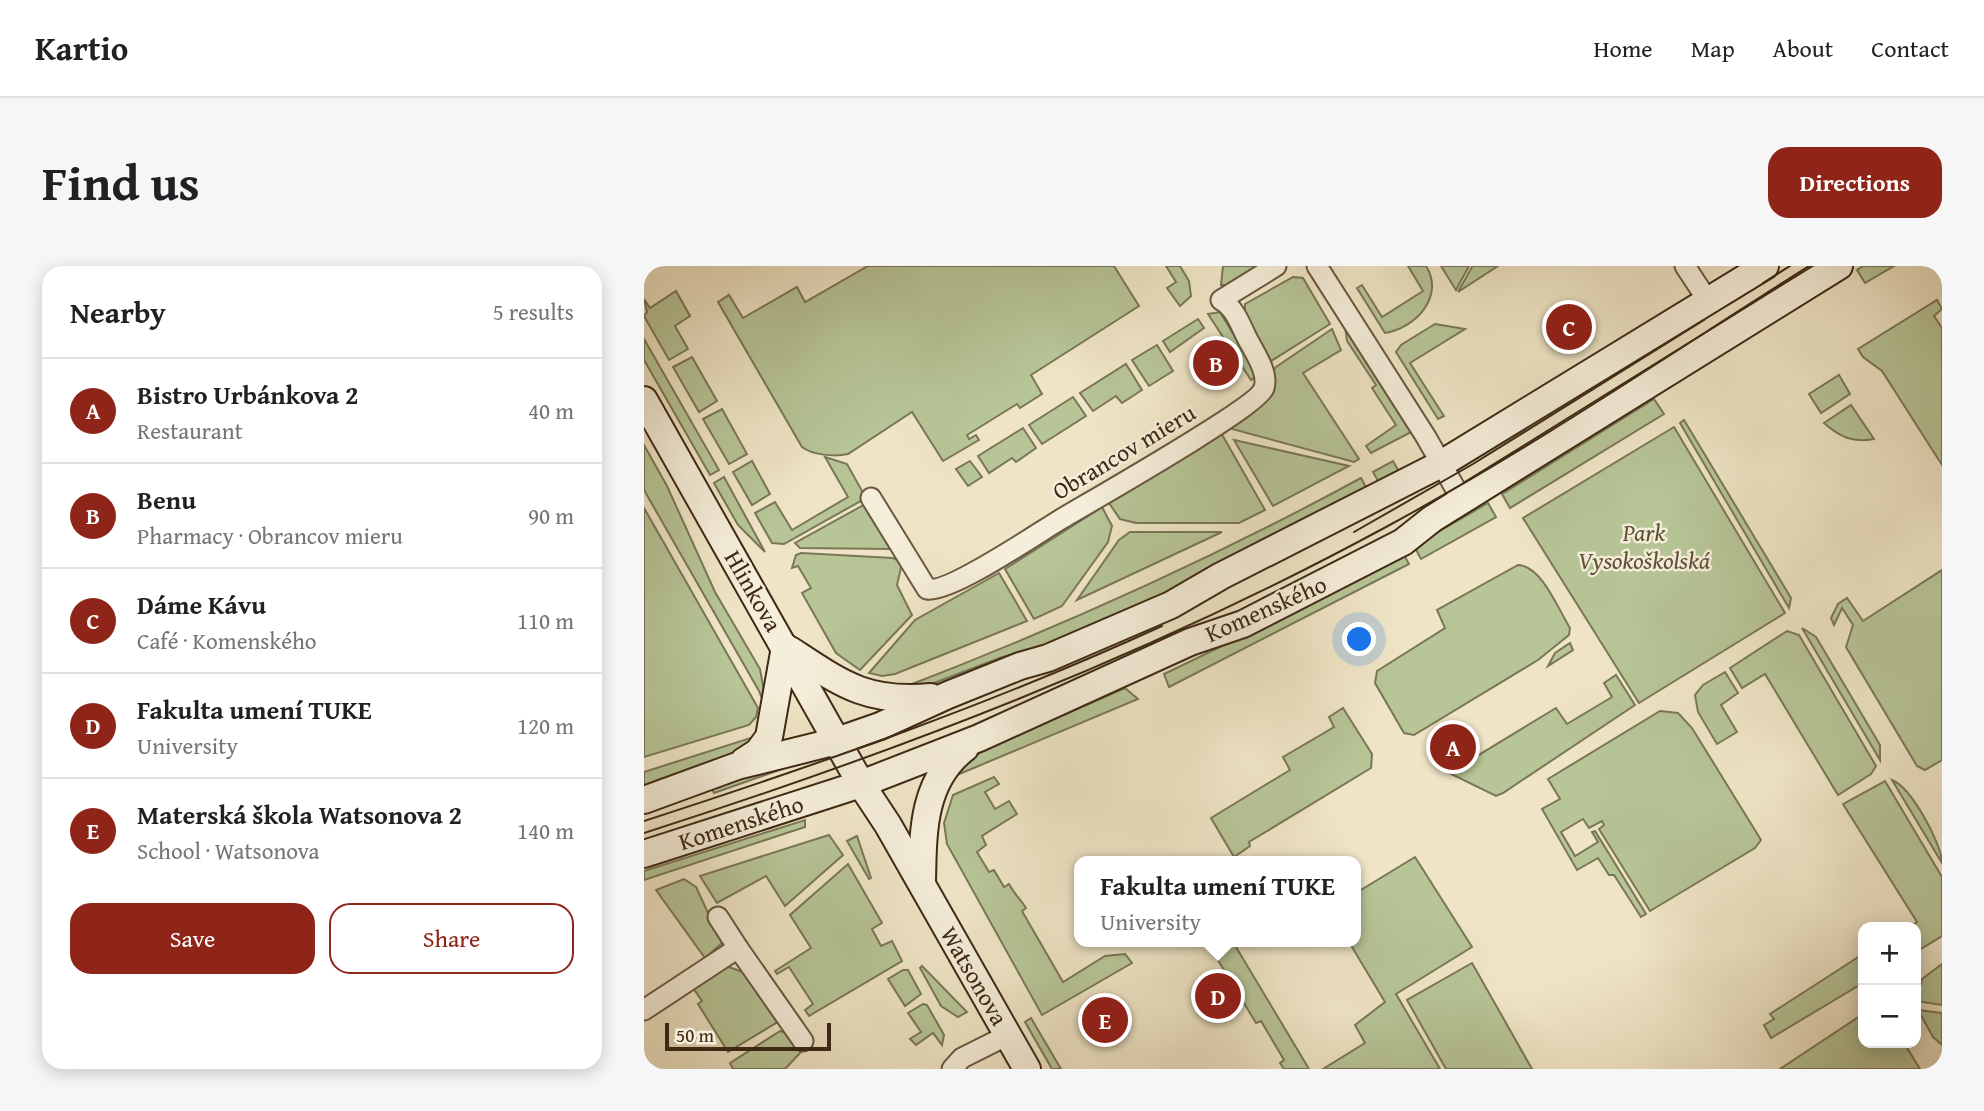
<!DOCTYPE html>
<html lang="en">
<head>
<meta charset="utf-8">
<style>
  body { margin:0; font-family:"Gentium Book Plus",serif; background:#f6f6f6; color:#202124 }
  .controls { position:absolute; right:21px; bottom:21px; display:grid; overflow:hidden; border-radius:14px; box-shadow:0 4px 18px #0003 }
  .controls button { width:63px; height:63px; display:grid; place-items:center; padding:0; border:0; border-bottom:2px solid #e0e0e0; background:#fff; color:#202124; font:35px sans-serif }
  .scale { position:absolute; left:21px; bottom:18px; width:166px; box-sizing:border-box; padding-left:7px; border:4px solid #3e2915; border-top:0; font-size:19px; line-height:24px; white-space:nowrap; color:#3e2915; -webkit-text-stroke:5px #f5eeda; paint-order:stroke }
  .you { position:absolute; left:716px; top:374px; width:24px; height:24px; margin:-18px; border:5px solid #fff; border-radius:50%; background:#1a73e8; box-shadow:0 0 0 10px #1a73e833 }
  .badge { display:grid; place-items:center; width:46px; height:46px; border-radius:50%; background:#8f2418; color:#fff; font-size:23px; font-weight:700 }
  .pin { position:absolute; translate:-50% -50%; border:4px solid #fff; box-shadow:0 2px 7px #0006 }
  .popup { position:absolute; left:430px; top:590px; width:287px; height:91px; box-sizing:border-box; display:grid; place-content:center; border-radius:14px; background:#fff; filter:drop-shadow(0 2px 5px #0005); font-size:23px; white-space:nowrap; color:#757577 }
  .popup b { font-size:26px; color:#202124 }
  .popup::after { content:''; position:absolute; left:50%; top:100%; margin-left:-14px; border:14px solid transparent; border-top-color:#fff }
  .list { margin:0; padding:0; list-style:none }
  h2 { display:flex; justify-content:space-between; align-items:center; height:91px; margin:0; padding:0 28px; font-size:30px }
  h2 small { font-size:23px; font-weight:400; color:#757577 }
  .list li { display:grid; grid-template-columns:46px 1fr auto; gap:21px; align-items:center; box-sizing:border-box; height:105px; padding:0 28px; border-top:2px solid #e0e0e0 }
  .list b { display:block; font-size:26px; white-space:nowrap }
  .list p { margin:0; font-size:23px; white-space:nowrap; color:#757577 }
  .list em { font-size:23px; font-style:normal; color:#757577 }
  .actions { display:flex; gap:14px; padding:21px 28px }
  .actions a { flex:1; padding:16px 0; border:2px solid #8f2418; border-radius:21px; text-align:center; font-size:24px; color:#8f2418 }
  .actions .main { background:#8f2418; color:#fff }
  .map { position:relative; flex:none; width:1298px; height:803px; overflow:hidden; border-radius:21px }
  header { display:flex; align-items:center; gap:42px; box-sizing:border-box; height:98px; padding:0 35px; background:#fff; border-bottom:2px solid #e0e0e0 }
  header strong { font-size:33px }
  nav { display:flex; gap:38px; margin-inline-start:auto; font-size:24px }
  .intro { display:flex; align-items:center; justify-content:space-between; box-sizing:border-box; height:168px; padding:0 42px }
  h1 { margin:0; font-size:49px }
  .button { padding:18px 32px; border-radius:21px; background:#8f2418; color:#fff; font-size:24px; font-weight:700 }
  main { display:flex; gap:42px; padding:0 42px }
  aside { flex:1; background:#fff; border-radius:21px; box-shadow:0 4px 18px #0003 }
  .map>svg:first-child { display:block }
  .green { fill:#b7c597; stroke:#7a7756; stroke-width:2 }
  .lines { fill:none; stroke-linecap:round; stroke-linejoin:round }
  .street-casing { stroke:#6a5841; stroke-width:23 }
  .secondary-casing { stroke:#3e2915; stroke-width:30 }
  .street { stroke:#f5eeda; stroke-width:19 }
  .secondary { stroke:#f5eeda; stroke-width:26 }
  .tram { stroke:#3e2915; stroke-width:2 }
  .labels { text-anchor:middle; stroke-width:5; stroke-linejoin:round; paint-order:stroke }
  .street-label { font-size:24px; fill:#3e2915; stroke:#f5eeda }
  .park-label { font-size:24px; font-style:italic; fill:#5c5036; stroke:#f5eeda }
</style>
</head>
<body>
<header>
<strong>Kartio</strong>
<nav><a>Home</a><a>Map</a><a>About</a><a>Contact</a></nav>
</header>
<div class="intro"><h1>Find us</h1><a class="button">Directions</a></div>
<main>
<aside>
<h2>Nearby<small>5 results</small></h2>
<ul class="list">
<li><span class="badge">A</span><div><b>Bistro Urbánkova 2</b><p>Restaurant</p></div><em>40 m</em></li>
<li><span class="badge">B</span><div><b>Benu</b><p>Pharmacy · Obrancov mieru</p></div><em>90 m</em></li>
<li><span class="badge">C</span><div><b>Dáme Kávu</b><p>Café · Komenského</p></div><em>110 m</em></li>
<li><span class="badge">D</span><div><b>Fakulta umení TUKE</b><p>University</p></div><em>120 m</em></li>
<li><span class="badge">E</span><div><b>Materská škola Watsonova 2</b><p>School · Watsonova</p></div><em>140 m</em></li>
</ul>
<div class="actions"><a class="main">Save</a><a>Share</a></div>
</aside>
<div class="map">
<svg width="1298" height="803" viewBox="0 0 1298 803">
  <rect width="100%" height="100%" fill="#efe5c6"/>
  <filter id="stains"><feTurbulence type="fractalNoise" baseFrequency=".00286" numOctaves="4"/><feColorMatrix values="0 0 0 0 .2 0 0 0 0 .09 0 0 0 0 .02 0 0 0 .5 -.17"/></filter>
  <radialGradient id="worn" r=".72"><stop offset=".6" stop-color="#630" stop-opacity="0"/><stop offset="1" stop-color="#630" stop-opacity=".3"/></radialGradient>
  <g class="green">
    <path d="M 224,0 L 470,0 L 495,40 L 387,109 L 398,128 L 376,142 L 373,138 L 323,169 L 325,173 L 332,169 L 335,174 L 299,195 L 268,146 L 204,188 C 191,191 168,189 158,181 L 74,36 L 85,29 L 99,52 L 153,21 L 161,36 Z"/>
    <path d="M 522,0 L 536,0 L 545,15 L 547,30 L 536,40 L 523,22 L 532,16 Z"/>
    <path d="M 579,0 L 618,0 L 584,19 L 577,19 Z"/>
    <path d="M 764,0 L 782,0 C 801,30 772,62 741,67 L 713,22 L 718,19 L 738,51 L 779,25 Z"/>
    <path d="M 797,0 L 825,0 L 812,24 Z"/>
    <path d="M 828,0 L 854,0 L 814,26 L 828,1 Z"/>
    <path d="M 1219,0 L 1250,0 L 1221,17 L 1213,4 Z"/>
    <path d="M 649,11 L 659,12 L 686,58 L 624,97 L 601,48 L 601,38 Z"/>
    <path d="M 32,25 L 46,50 L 31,60 L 44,83 L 25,94 L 0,50 L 3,46 L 0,33 L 6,42 Z"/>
    <path d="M 1293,34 L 1298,43 L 1290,50 L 1298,62 L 1298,199 L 1238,105 L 1219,91 L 1214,83 Z"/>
    <path d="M 576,46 L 610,103 L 611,111 L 607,114 L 564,48 Z"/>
    <path d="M 554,53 L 560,62 L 526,86 L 519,75 Z"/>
    <path d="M 791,58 L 821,63 L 766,97 L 800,150 L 794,153 L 752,86 L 757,79 Z"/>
    <path d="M 701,60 L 769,165 L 727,187 L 722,180 L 752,159 L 728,122 L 732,119 L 703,75 Z"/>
    <path d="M 688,63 L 697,84 L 659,107 L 715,193 L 710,196 L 588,163 L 586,159 L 632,101 Z"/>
    <path d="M 0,73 L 75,204 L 66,209 L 0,94 Z"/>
    <path d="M 513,79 L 529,105 L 505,120 L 488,94 Z"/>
    <path d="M 48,91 L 73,135 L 55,146 L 29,101 Z"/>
    <path d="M 482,98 L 498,124 L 478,137 L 472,130 L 449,145 L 436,127 Z"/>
    <path d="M 1195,109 L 1206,128 L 1177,147 L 1165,128 Z"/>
    <path d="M 429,131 L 442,150 L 398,178 L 385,159 Z"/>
    <path d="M 1010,133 L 1020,148 L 866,242 L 858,228 Z"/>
    <path d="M 1207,139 L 1230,173 C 1208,177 1196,171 1180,157 Z"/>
    <path d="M 78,143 L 103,188 L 85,198 L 59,153 Z"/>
    <path d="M 1040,154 L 1147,332 L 1145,342 L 1036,157 Z"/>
    <path d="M 1030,161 L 1141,347 L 995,437 L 879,252 Z"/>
    <path d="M 379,162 L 392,182 L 372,196 L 368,192 L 345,207 L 334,190 Z"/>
    <path d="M 576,165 L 621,244 L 595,257 L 492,257 L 476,253 L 465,237 Z"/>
    <path d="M 590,174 L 705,200 L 629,240 Z"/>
    <path d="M 0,179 L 23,220 L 71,326 L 116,403 L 124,447 L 115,425 L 0,224 Z"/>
    <path d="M 181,191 L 203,198 L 222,232 L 140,278 L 128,277 L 111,247 L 131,236 L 148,264 L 204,231 Z"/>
    <path d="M 108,195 L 126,228 L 108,239 L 89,206 Z"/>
    <path d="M 326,195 L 338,211 L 324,220 L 312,203 Z"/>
    <path d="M 749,195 L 757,209 L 737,220 L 729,206 Z"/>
    <path d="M 80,211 L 121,286 L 94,259 L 70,217 Z"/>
    <path d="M 717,212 L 725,227 L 571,306 L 400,382 L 358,391 L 277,422 L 250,425 C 410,364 566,294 717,212 Z"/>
    <path d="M 225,236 L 249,281 L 247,283 L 156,282 L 151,277 Z"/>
    <path d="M 844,237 L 852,251 L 777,293 L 770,280 Z"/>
    <path d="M 458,241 L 468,260 L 464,276 L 418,340 L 390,353 L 361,303 Z"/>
    <path d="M 0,242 L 114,442 L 112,451 L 105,459 L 0,491 Z"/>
    <path d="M 486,266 L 578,266 L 433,334 L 475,274 Z"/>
    <path d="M 157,287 L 249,292 L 258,297 L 253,319 L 268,349 L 216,404 L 192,387 L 158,327 L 167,322 L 154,300 L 148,302 L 152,289 Z"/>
    <path d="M 759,287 L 765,298 L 525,421 L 520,408 L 659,341 Z"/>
    <path d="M 874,299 C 898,300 914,343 926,362 L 925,369 L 894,394 L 770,469 L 760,467 L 731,417 L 733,405 L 801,362 L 793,344 Z"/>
    <path d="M 1298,304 L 1298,494 L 1281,504 L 1273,500 L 1202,381 L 1209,359 L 1198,342 L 1190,359 L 1187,352 L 1194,338 L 1203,332 L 1219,355 Z"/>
    <path d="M 355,307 L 383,355 L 251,408 L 238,410 L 225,407 L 271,354 Z"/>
    <path d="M 1158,362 L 1172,371 L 1236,479 L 1236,494 Z"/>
    <path d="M 1143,365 L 1155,369 L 1232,500 L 1227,508 L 1194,529 L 1121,408 L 1098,422 L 1086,402 Z"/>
    <path d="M 926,377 L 929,384 L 904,400 L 911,387 Z"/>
    <path d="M 1081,406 L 1094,427 L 1077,439 L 1093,466 L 1073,478 L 1054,446 L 1051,429 L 1059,419 Z"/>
    <path d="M 972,409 L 991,439 L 859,527 L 852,530 L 805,507 L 912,442 L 923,458 L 968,431 L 960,417 Z"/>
    <path d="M 481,422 L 494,433 L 313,509 L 327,493 L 340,484 Z"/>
    <path d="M 699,442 L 728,488 L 727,502 L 605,576 L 606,580 L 590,591 L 567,552 L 646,504 L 639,491 L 690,461 L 685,451 Z"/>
    <path d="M 1016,445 L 1034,447 L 1048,462 L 1117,574 L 1111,582 L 1006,645 L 955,563 L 960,559 L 958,555 L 945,562 L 939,553 L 917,566 L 931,590 L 954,576 L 948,566 L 951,565 L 1002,648 L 997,651 L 970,609 L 965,609 L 954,592 L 933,604 L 898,543 L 916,533 L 904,513 Z"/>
    <path d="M 119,468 L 106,482 L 0,521 L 0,506 Z"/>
    <path d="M 142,496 L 144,501 L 70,527 L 68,523 Z"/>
    <path d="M 350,511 L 355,518 L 341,526 L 351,543 L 365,535 L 373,548 L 338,570 L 342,579 L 333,586 L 345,606 L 350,604 L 360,621 L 365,618 C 371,629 377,634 382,642 L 378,645 L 419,716 L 461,690 L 481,688 L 488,697 L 398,749 L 303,578 L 300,557 L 309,529 Z"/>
    <path d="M 1248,514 C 1267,521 1298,578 1298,597 Z"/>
    <path d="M 1241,515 L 1298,611 L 1298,670 L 1272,686 L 1272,661 L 1266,661 L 1273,656 L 1199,538 Z"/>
    <path d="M 161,554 L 161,561 L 0,614 L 0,605 Z"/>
    <path d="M 185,569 L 199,589 L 141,640 L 122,610 L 73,637 L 56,610 Z"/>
    <path d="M 213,570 L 227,612 L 225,613 L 203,575 Z"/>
    <path d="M 771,591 L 828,681 L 752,728 L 796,803 L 679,803 L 721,777 L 711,759 L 741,736 L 705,676 L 712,676 L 712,627 Z"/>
    <path d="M 204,598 L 238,657 L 228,663 L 237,680 L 248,675 L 258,695 L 165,750 L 161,744 L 169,738 L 145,701 L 133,708 L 131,705 L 167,682 L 146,649 Z"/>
    <path d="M 40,613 L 52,621 L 78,677 L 61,692 L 12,624 Z"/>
    <path d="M 563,676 L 589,676 L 665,803 L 640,803 L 636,797 L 640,794 L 617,755 L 612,757 Z"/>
    <path d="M 1219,688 L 1219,717 L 1127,772 L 1120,759 L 1130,753 L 1126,748 Z"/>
    <path d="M 828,697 L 888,803 L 802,803 L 763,734 Z"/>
    <path d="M 1298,698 L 1298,739 L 1272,735 L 1278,713 Z"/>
    <path d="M 278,700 L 323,746 L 314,751 L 297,740 L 276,702 Z"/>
    <path d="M 85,701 L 107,709 L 134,752 L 132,757 L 84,786 L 54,738 L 58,735 L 47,719 L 72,704 Z"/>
    <path d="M 259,704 L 264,704 L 277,728 L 261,740 L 244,713 Z"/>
    <path d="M 279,738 L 283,739 L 300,769 L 298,779 L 289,767 L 272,779 L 266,773 L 277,766 L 264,747 Z"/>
    <path d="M 1274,744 L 1298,747 L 1298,779 L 1289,771 Z"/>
    <path d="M 1219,748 L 1219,777 L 1260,777 L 1276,803 L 1136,803 Z"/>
    <path d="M 387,752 L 417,803 L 408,803 L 381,756 Z"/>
    <path d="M 136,765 L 147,768 L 158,785 L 141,803 L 89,803 L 86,797 Z"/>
  </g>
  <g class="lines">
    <defs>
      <g id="street">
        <path d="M 673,0 L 782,171 L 819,236"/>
        <path d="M 1041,0 L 1064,35"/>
        <path d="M 227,232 L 283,323 C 304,328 391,269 414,255 C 442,238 614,141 620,122 C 625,106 610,86 603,72 C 596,58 591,42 577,34 L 632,0"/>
        <path d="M 74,651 L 94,682"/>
        <path d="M 0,744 L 94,682 L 159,775"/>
        <path d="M 308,803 L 318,792 L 364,769"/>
      </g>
      <g id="secondary">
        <path d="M 0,134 L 217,518 L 244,559 L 383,803"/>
        <path d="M 146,384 C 198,418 222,437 287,431"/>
        <path d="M 100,495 L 114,486 L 125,471 L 141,381"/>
        <path d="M 0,534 L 93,500 L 193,475 L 236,460 L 304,429 L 376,400 L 404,392 L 527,339 L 577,310 L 797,198 L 1121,0"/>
        <path d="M 0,588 L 217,518 L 335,472 L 546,376 L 599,358 L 759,276 L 788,253 L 1195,0"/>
        <path d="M 278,616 C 279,567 278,515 321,482"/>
      </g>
    </defs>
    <use href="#street" class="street-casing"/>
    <use href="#secondary" class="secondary-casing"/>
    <use href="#street" class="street"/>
    <use href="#secondary" class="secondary"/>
    <g class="tram">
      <path d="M 1119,17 L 1146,0"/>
      <path d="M 710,266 L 829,198 L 1060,54"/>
      <path d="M 0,555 C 176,498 350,437 518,360"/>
      <path d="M 0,567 C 256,485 506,389 742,261 C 888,182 1026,88 1165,0"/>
    </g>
  </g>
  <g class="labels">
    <g class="street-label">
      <text transform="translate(480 186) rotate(-31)" y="8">Obrancov mieru</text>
      <text transform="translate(109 325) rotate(60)" y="8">Hlinkova</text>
      <text transform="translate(622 343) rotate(-24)" y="8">Komenského</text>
      <text transform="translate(97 557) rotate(-18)" y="8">Komenského</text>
      <text transform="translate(330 710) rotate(60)" y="8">Watsonova</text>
    </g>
    <g class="park-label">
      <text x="1000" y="275">Park<tspan x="1000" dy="28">Vysokoškolská</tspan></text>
    </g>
  </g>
  <rect width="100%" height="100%" filter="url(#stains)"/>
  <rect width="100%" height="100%" fill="url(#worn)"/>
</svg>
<div class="controls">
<button>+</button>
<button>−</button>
</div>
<div class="scale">50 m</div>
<div class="you"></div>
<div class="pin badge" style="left:809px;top:481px">A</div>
<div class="pin badge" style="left:572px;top:97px">B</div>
<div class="pin badge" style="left:925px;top:61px">C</div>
<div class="pin badge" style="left:574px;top:730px">D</div>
<div class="popup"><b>Fakulta umení TUKE</b>University</div>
<div class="pin badge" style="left:461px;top:754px">E</div>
</div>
</main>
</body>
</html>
